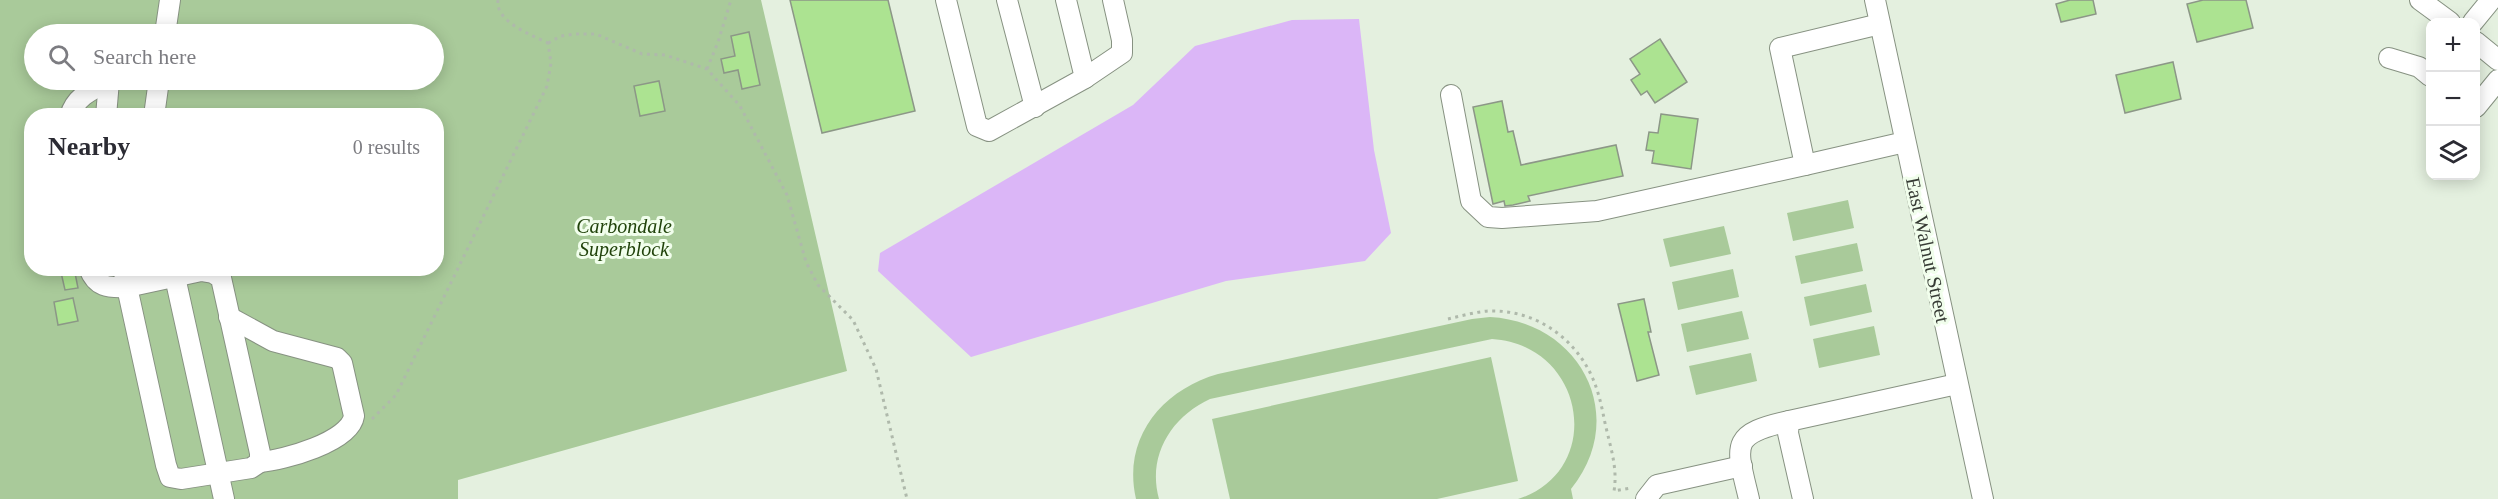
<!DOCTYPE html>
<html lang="en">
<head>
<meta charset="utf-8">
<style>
  body { margin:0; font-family:"Times New Roman",serif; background:#f2f2f3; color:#2b2b33 }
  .controls { position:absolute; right:18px; top:18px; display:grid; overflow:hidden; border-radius:12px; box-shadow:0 3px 15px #0003 }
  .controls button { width:54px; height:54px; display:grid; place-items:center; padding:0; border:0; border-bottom:2px solid #e1e1e2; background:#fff; color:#2b2b33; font:30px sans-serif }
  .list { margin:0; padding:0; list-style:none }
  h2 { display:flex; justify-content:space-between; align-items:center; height:78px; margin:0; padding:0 24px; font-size:26px }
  h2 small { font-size:20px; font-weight:400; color:#7c7c81 }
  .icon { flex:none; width:33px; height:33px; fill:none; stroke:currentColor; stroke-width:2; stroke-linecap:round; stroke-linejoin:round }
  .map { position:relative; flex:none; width:2498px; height:499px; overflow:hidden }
  .search { position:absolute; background:#fff; box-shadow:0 3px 15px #0003; left:24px; top:24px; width:420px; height:66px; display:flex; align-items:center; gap:15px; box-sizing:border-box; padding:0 21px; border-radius:33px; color:#7c7c81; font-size:22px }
  .panel { position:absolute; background:#fff; box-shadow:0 3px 15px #0003; left:24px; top:108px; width:420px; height:168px; border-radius:24px }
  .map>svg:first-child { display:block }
  .green { fill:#a9ca9a; fill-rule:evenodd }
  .water { fill:#dbb6f7 }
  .building { fill:#ace391; stroke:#8c9787; stroke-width:1.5 }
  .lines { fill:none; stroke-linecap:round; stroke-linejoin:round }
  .minor-casing { stroke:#879282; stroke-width:22 }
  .path { stroke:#afb9ab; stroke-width:3; stroke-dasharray:3 4.5; stroke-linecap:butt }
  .minor { stroke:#fff; stroke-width:20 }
  .labels { text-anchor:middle; stroke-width:6; stroke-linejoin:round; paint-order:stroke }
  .park-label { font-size:20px; font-style:italic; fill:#21430b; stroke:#f1feec }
  .street-label { font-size:20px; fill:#373c35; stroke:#f1feec }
</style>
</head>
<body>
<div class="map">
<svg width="2498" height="499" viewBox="0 0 2498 499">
  <rect width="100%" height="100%" fill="#e4f0df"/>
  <g class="green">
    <path d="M 0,0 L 761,0 L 847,371 L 458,480 L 458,499 L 0,499 ZM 34,34 L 434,34 L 434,80 L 34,80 ZM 32,116 L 436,116 L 436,268 L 32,268 Z"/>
    <path d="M 1848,200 L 1854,228 L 1793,241 L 1787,213 Z"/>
    <path d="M 1724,226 L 1731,254 L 1670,267 L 1663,239 Z"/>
    <path d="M 1857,243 L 1863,271 L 1801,284 L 1795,256 Z"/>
    <path d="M 1733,269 L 1739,297 L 1678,310 L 1672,282 Z"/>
    <path d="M 1866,284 L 1872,312 L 1810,326 L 1804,297 Z"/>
    <path d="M 1742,311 L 1749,339 L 1687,352 L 1681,324 Z"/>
    <path d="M 1490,317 C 1580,322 1630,416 1571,489 L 1573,499 L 1518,499 C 1606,471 1586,345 1492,339 L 1210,399 C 1171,417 1147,456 1159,499 L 1136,499 C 1122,438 1162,390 1218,374 L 1472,319 Z"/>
    <path d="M 1874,326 L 1880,355 L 1819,368 L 1813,339 Z"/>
    <path d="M 1751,353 L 1757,381 L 1696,395 L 1689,366 Z"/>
    <path d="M 1491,357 L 1518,481 L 1437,499 L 1230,499 L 1212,419 Z"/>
  </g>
  <path class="water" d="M 1359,19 L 1374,150 L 1391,233 L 1365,261 L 1226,281 L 971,357 L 878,271 L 880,253 L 1133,105 L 1195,46 L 1292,20 Z"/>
  <g class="building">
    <path d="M 790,0 L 888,0 L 915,111 L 822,133 Z"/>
    <path d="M 2070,0 L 2093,0 L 2096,14 L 2061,22 L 2056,4 Z"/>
    <path d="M 2203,0 L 2246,0 L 2253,28 L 2197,42 L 2187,4 Z"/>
    <path d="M 749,32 L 760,85 L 742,89 L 738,70 L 724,73 L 721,59 L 735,56 L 731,36 Z"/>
    <path d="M 1660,39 L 1687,82 L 1655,103 L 1647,91 L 1641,95 L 1631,80 L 1640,74 L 1630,59 Z"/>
    <path d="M 2173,62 L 2181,99 L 2125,113 L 2116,75 Z"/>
    <path d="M 659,81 L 665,111 L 640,116 L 634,86 Z"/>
    <path d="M 1502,101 L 1508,132 L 1513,131 L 1521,165 L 1616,145 L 1623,176 L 1528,196 L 1530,201 L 1513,205 L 1505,206 L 1504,201 L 1493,204 L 1473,107 Z"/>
    <path d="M 1661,114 L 1698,119 L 1691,169 L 1652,163 L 1654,151 L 1646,150 L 1649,132 L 1658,133 Z"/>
    <path d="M 60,268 L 74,268 L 78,288 L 65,290 Z"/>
    <path d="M 73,298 L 78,321 L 58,325 L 54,302 Z"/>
    <path d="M 1644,299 L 1651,332 L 1648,332 L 1659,375 L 1637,381 L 1618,304 Z"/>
  </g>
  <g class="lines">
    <defs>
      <g id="minor">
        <path d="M 946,0 L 977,126 L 989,131 L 1085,78 L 1066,0"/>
        <path d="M 1007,0 L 1035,107"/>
        <path d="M 1875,0 L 1983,499"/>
        <path d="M 2420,0 L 2450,22"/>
        <path d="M 2473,22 L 2491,0"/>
        <path d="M 1880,24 L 1780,48 L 1805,165 L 1905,142"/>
        <path d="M 165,34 L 170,0"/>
        <path d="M 2476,42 L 2498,60"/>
        <path d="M 2389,58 L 2419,67 L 2430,76"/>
        <path d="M 1085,78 L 1122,53 L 1122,40 L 1113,0"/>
        <path d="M 1451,95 L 1471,201 L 1488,217 L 1502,218 L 1597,211 L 1805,165"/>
        <path d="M 2476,107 L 2498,80"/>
        <path d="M 70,116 C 76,95 94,89 111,80"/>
        <path d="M 106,116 L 109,81"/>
        <path d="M 154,116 L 159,80"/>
        <path d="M 89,268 C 96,287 108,288 127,287 L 123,268"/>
        <path d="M 173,268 L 224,499"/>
        <path d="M 201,271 L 213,273 L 221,278 L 260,453 L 260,462 L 251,468 L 181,479 L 170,477 L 166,465 L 127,287 Z"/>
        <path d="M 229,317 L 273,341 L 337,358 L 342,363 L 354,416 C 350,442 284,460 260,462"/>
        <path d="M 1646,499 L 1657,485 L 1742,466"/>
        <path d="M 1749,499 C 1736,445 1729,434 1789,421"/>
        <path d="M 1803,499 L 1788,433 L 1789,421 L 1957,384"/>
      </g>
    </defs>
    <use href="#minor" class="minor-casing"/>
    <g class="path">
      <path d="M 498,0 C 495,22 532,35 548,43"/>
      <path d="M 548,43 L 561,36 L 575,34 L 596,34 L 642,54 L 665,55 L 707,69 L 740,106 L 787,195 L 806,262 L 818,285 L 853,320 L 876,369 L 907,499"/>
      <path d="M 707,69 L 718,42 L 731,0"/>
      <path d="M 1448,319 C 1461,316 1475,312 1488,311 C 1534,309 1575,337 1593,379 C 1599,393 1602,408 1605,423 C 1610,446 1618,468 1614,491 L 1631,488"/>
      <path d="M 372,419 L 396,395 L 547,86 L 551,63 L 548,43"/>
    </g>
    <use href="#minor" class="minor"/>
  </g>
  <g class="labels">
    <g class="park-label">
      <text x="624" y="233">Carbondale<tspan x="624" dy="23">Superblock</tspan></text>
    </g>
    <g class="street-label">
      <text transform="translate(1928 250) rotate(78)" y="7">East Walnut Street</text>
    </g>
  </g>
</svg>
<div class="controls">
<button>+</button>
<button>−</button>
<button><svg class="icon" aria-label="layers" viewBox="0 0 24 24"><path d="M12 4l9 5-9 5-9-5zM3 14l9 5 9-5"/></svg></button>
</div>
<div class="search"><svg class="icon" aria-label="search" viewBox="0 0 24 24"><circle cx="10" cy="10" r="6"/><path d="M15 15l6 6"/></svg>Search here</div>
<section class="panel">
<h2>Nearby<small>0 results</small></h2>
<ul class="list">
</ul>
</section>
</div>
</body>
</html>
